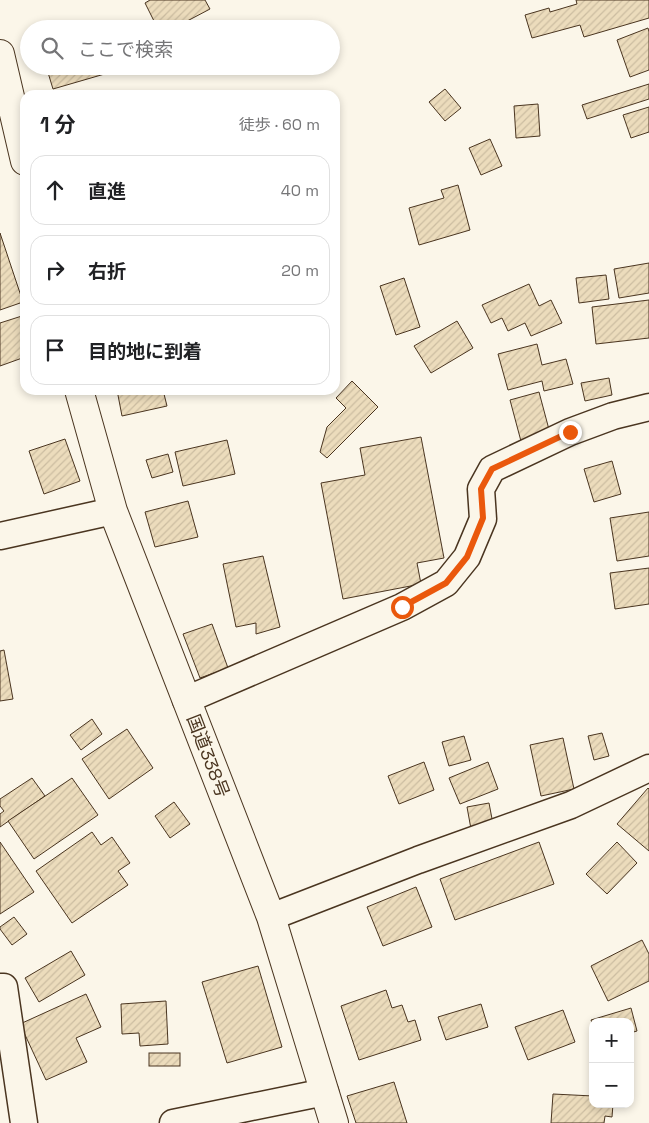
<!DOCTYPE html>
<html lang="ja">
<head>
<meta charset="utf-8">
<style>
  body { margin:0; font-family:"Space Grotesk","Noto Sans JP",sans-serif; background:#f2f2f2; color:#202124 }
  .controls { position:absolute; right:15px; bottom:15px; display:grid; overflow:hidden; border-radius:10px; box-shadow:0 2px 8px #0003 }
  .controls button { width:45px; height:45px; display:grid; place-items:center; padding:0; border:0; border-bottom:1px solid #e0e0e0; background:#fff; color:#202124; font:25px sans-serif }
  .stop { position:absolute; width:15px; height:15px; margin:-11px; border:4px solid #ea580c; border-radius:50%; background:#fff }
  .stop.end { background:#ea580c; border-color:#fff; box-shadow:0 1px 5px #0008 }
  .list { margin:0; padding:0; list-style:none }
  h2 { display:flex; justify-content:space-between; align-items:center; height:65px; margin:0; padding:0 20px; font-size:21px }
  h2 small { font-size:16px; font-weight:400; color:#757577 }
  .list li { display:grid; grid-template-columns:32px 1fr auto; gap:15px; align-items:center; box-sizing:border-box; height:70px; margin:0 10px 10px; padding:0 10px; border:1px solid #e0e0e0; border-radius:15px }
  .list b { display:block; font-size:19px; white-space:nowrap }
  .list em { font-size:16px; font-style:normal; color:#757577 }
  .icon { flex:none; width:28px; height:28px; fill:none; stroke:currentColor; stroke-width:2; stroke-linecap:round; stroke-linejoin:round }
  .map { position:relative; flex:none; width:649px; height:1123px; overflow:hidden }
  .search { position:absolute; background:#fff; box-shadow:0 2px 8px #0003; left:20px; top:20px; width:320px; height:55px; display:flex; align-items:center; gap:12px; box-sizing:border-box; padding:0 18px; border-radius:28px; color:#757577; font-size:19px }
  .panel { position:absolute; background:#fff; box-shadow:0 2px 8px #0003; left:20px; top:90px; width:320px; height:305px; border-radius:15px }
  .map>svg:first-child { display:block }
  .building { fill:url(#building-hatch); stroke:#4a3520 }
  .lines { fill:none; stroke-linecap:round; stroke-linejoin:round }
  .minor-casing { stroke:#4a3520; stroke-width:29 }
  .trunk-casing { stroke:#4a3520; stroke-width:30 }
  .minor { stroke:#fbf6e9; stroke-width:26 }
  .trunk { stroke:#fbf6e9; stroke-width:28 }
  .route { stroke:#ea580c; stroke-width:6 }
  .labels { text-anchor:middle; stroke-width:4; stroke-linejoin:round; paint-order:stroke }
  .street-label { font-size:18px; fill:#4a3520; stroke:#fbf6e9 }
</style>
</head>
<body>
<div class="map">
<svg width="649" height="1123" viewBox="0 0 649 1123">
  <defs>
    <pattern id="building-hatch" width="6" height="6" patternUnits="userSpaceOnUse" patternTransform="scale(1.25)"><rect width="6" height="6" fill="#ecdcbc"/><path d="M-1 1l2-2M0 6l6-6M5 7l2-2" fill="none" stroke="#ccbda1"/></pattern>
  </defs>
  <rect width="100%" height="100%" fill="#fbf6e9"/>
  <g class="building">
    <path d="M 150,0 L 205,0 L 210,9 L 172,29 L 158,29 L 145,3 Z"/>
    <path d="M 576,0 L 649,0 L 649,18 L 584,37 L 580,25 L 532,38 L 525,15 L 549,8 L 550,12 L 577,4 Z"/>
    <path d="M 648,28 L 649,32 L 649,70 L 630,77 L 617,40 Z"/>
    <path d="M 46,66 L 106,66 L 108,73 L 53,89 Z"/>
    <path d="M 649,84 L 649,99 L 587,119 L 582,105 Z"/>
    <path d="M 445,89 L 461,108 L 445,121 L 429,102 Z"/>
    <path d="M 538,104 L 540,136 L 516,138 L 514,106 Z"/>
    <path d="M 649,107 L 649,132 L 631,138 L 623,115 Z"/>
    <path d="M 490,139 L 502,166 L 481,175 L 469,148 Z"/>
    <path d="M 458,185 L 470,230 L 419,245 L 409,208 L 444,198 L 441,190 Z"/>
    <path d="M 0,233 L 23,302 L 0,310 Z"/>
    <path d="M 649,263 L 649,293 L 619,298 L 614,269 Z"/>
    <path d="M 606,275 L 609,299 L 579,303 L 576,278 Z"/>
    <path d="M 404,278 L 420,327 L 396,335 L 380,286 Z"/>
    <path d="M 529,284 L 539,306 L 551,300 L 562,323 L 531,336 L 525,323 L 508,331 L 502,318 L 491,323 L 482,305 Z"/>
    <path d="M 649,300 L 649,338 L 596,344 L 592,307 Z"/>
    <path d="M 25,315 L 25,357 L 0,366 L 0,323 Z"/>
    <path d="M 457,321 L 473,348 L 431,373 L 414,346 Z"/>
    <path d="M 537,344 L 542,365 L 566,359 L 573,384 L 544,391 L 542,381 L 508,390 L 498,354 Z"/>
    <path d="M 609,378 L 612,395 L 585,401 L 581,383 Z"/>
    <path d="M 352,381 L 378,407 L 327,458 L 320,452 L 327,427 L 346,408 L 336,398 Z"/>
    <path d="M 117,390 L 163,390 L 167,406 L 122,416 Z"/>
    <path d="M 539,392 L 551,437 L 522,445 L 510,400 Z"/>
    <path d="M 421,437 L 444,558 L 417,563 L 421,584 L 343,599 L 321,483 L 365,475 L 360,448 Z"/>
    <path d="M 65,439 L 80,481 L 44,494 L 29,451 Z"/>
    <path d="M 227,440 L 235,474 L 183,486 L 175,452 Z"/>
    <path d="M 168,454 L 173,472 L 152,478 L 146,460 Z"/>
    <path d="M 612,461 L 621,494 L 594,502 L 584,469 Z"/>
    <path d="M 188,501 L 198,537 L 155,547 L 145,512 Z"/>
    <path d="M 649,512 L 649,556 L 617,561 L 610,518 Z"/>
    <path d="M 263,556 L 280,627 L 256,634 L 256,623 L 236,627 L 223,564 Z"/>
    <path d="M 649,568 L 649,604 L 615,609 L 610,573 Z"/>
    <path d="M 212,624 L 228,668 L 200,678 L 183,634 Z"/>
    <path d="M 4,650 L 13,699 L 0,701 L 0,651 Z"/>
    <path d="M 92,719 L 102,734 L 81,750 L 70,735 Z"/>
    <path d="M 127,729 L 153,768 L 109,799 L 82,759 Z"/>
    <path d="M 602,733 L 609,756 L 594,760 L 588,736 Z"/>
    <path d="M 464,736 L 471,760 L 449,766 L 442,742 Z"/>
    <path d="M 563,738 L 574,789 L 541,796 L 530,745 Z"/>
    <path d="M 424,762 L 434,790 L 399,804 L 388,776 Z"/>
    <path d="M 488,762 L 498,789 L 460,804 L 449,778 Z"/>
    <path d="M 32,778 L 45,796 L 0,827 L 0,814 L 4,811 L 0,806 L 0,799 Z"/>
    <path d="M 72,778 L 98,815 L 34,859 L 8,821 Z"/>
    <path d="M 648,788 L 649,789 L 649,851 L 617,824 Z"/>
    <path d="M 174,802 L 190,824 L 170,838 L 155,816 Z"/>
    <path d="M 489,803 L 493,824 L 471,829 L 467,807 Z"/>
    <path d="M 92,832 L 101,845 L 112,837 L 130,863 L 118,871 L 128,885 L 72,923 L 36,871 Z"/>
    <path d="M 0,842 L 34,892 L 0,914 Z"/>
    <path d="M 539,842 L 554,884 L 455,920 L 440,879 Z"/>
    <path d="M 617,842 L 637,863 L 607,894 L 586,874 Z"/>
    <path d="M 416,887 L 432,927 L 383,946 L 367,907 Z"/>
    <path d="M 14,917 L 27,934 L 12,945 L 0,929 L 0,927 Z"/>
    <path d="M 642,940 L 649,954 L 649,981 L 608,1001 L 591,966 Z"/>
    <path d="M 71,951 L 85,975 L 39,1002 L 25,978 Z"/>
    <path d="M 258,966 L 282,1047 L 227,1063 L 202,982 Z"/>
    <path d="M 386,990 L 392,1008 L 402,1005 L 408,1022 L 415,1020 L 421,1040 L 359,1060 L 341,1006 Z"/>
    <path d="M 86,994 L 101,1027 L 76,1038 L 87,1062 L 46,1080 L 20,1024 Z"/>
    <path d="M 166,1001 L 168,1044 L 140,1046 L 139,1033 L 122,1034 L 121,1004 Z"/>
    <path d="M 481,1004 L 488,1027 L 446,1040 L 438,1017 Z"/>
    <path d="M 631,1008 L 637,1031 L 630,1033 L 630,1022 L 593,1022 L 593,1025 L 591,1020 Z"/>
    <path d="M 563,1010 L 575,1042 L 528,1060 L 515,1027 Z"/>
    <rect x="149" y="1053" width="31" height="13"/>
    <path d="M 394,1082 L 407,1123 L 356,1123 L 347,1096 Z"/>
    <path d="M 553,1094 L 593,1096 L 593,1104 L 613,1104 L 612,1117 L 605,1116 L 604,1123 L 551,1123 Z"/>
  </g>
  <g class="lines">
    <defs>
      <g id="minor">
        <path d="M 0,536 L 113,511"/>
        <path d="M 186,700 L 402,607 L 446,583 L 467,557 L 483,519 L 481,489 L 492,469 L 570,432 L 613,416 L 649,407"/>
        <path d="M 271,917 L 418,860 L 571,805 L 649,768"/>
        <path d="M 0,987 L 4,987 L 24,1123"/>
        <path d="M 173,1123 L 325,1092"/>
      </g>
      <g id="trunk">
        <path d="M 0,54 L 25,161"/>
        <path d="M 79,390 L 113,511 L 271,917 L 334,1123"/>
      </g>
    </defs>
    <use href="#minor" class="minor-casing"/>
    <use href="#trunk" class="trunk-casing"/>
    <use href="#minor" class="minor"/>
    <use href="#trunk" class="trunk"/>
  </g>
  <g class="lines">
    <path class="route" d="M 402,607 L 446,583 L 467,557 L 483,518 L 481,489 L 492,469 L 570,432"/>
  </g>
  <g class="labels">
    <g class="street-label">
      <text transform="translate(208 756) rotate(69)" y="6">国道338号</text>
    </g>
  </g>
</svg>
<div class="controls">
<button>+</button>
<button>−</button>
</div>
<div class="stop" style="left:402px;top:607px"></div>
<div class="stop end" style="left:570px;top:432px"></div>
<div class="search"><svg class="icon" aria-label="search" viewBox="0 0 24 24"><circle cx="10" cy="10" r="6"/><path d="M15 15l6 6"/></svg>ここで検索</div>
<section class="panel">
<h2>1 分<small>徒歩 · 60 m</small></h2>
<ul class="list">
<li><svg class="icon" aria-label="ahead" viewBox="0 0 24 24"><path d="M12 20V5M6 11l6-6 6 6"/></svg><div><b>直進</b></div><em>40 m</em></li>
<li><svg class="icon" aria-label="right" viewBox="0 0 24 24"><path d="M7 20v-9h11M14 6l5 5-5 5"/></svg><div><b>右折</b></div><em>20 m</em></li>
<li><svg class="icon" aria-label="arrive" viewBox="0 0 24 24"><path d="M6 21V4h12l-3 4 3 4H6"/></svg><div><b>目的地に到着</b></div></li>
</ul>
</section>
</div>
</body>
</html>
